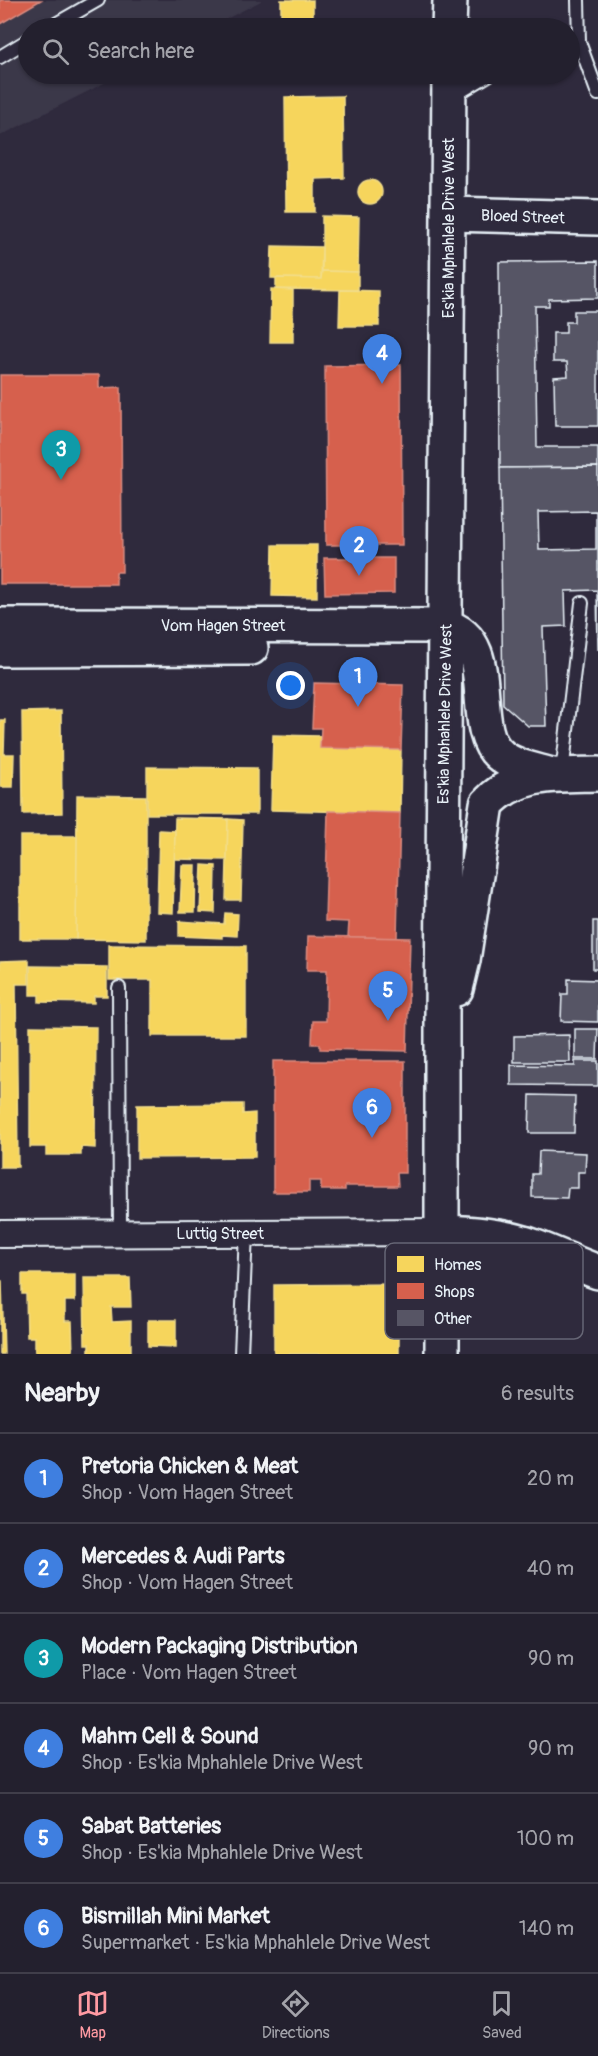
<!DOCTYPE html>
<html lang="en">
<head>
<meta charset="utf-8">
<style>
  body { margin:0; font-family:Pangolin,sans-serif; background:#2f2d3a; color:#f1f3f6 }
  .you { position:absolute; left:291px; top:686px; width:21px; height:21px; margin:-15px; border:4px solid #fff; border-radius:50%; background:#1a73e8; box-shadow:0 0 0 9px #1a73e833 }
  .badge { display:grid; place-items:center; width:39px; height:39px; border-radius:50%; background:#ff9aa2; color:#fff; font-size:20px; font-weight:700 }
  .pin { position:absolute; translate:-50% -50px; filter:drop-shadow(0 2px 3px #0008) }
  .pin::after { content:''; position:absolute; top:32px; width:21px; height:18px; background:inherit; clip-path:polygon(0 0,100% 0,50% 100%) }
  .list { margin:0; padding:0; list-style:none }
  h2 { display:flex; justify-content:space-between; align-items:center; height:78px; margin:0; padding:0 24px; font-size:26px }
  h2 small { font-size:20px; font-weight:400; color:#a3a3aa }
  .list li { display:grid; grid-template-columns:39px 1fr auto; gap:18px; align-items:center; box-sizing:border-box; height:90px; padding:0 24px; border-top:2px solid #403e4a }
  .list b { display:block; font-size:22px; white-space:nowrap }
  .list p { margin:0; font-size:20px; white-space:nowrap; color:#a3a3aa }
  .list em { font-size:20px; font-style:normal; color:#a3a3aa }
  .icon { flex:none; width:33px; height:33px; fill:none; stroke:currentColor; stroke-width:2; stroke-linecap:round; stroke-linejoin:round }
  .map { position:relative; flex:none; width:598px; height:1354px; overflow:hidden }
  .search { position:absolute; background:#23202e; box-shadow:0 2px 4px #0004; left:18px; right:18px; top:18px; height:66px; display:flex; align-items:center; gap:15px; box-sizing:border-box; padding:0 21px; border-radius:33px; color:#a3a3aa; font-size:22px }
  .sheet { height:618px; background:#23202e }
  nav { display:flex; justify-content:space-around; align-items:center; box-sizing:border-box; height:84px; border-top:2px solid #403e4a; background:#23202e; font-size:16px; color:#a3a3aa }
  nav a { display:grid; justify-items:center; gap:3px }
  nav .on { color:#ff9aa2 }
  .map>svg:first-child { display:block }
  .built { fill:#3b3749 }
  .homes { fill:#f6d55c; stroke:#f2dd8b; stroke-width:1.5 }
  .shops { fill:#d6604d; stroke:#db8c80; stroke-width:1.5 }
  .building { fill:#575565; stroke:#e8f1f8; stroke-width:1.5; fill-rule:evenodd }
  .lines { fill:none; stroke-linecap:round; stroke-linejoin:round }
  .lane-casing { stroke:#e8f1f8; stroke-width:16 }
  .street-casing { stroke:#e8f1f8; stroke-width:30 }
  .secondary-casing { stroke:#e8f1f8; stroke-width:38 }
  .primary-casing { stroke:#e8f1f8; stroke-width:38 }
  .lane { stroke:#2f2a3d; stroke-width:12 }
  .street { stroke:#2f2a3d; stroke-width:26 }
  .secondary { stroke:#2f2a3d; stroke-width:33 }
  .primary { stroke:#2f2a3d; stroke-width:33 }
  .labels { text-anchor:middle; stroke-width:6; stroke-linejoin:round; paint-order:stroke }
  .street-label { font-size:16px; fill:#e8f1f8; stroke:#2f2a3d }
  .key { fill:#2f2a3d; stroke:#666675; stroke-width:1.5 }
  .key-label { font-size:16px; fill:#e8f1f8 }
</style>
</head>
<body>
<div class="map">
<svg width="598" height="1354" viewBox="0 0 598 1354">
  <rect width="100%" height="100%" fill="#2f2a3d"/>
  <filter id="ink" filterUnits="userSpaceOnUse"><feTurbulence type="fractalNoise" baseFrequency=".0167" numOctaves="2"/><feDisplacementMap in="SourceGraphic" scale="12" xChannelSelector="R" yChannelSelector="G"/><feConvolveMatrix kernelMatrix="1 2 1 2 8 2 1 2 1" color-interpolation-filters="sRGB"/></filter>
  <g filter="url(#ink)">
    <path class="built" d="M 0,0 L 261,0 L 261,1 L 209,28 L 28,28 L 28,74 L 122,74 L 0,136 Z"/>
    <g class="homes">
      <rect x="281" y="0" width="32" height="16"/>
      <path d="M 343,96 L 344,178 L 315,179 L 315,212 L 286,212 L 285,97 Z"/>
      <circle cx="370" cy="192" r="12"/>
      <path d="M 322,216 L 359,217 L 358,272 L 322,271 Z"/>
      <path d="M 272,246 L 322,247 L 321,279 L 271,278 Z"/>
      <path d="M 322,271 L 358,272 L 358,290 L 276,289 L 276,278 L 321,279 Z"/>
      <path d="M 271,289 L 293,290 L 293,342 L 270,342 Z"/>
      <path d="M 340,290 L 379,291 L 379,326 L 339,326 Z"/>
      <path d="M 273,545 L 317,545 L 317,597 L 272,596 Z"/>
      <path d="M 61,711 L 62,813 L 23,814 L 22,712 Z"/>
      <path d="M 0,720 L 5,720 L 4,754 L 14,754 L 13,787 L 0,787 Z"/>
      <path d="M 273,735 L 320,736 L 320,748 L 401,750 L 400,813 L 271,810 Z"/>
      <path d="M 147,767 L 257,768 L 257,814 L 147,814 Z"/>
      <path d="M 77,795 L 146,796 L 146,940 L 76,939 Z"/>
      <path d="M 175,818 L 228,819 L 227,860 L 174,859 Z"/>
      <path d="M 228,819 L 243,820 L 241,900 L 226,900 Z"/>
      <path d="M 159,830 L 175,831 L 173,913 L 157,912 Z"/>
      <path d="M 20,836 L 77,836 L 76,939 L 20,939 Z"/>
      <path d="M 182,865 L 196,865 L 195,912 L 180,912 Z"/>
      <path d="M 202,865 L 216,866 L 215,913 L 200,912 Z"/>
      <path d="M 225,913 L 238,914 L 237,936 L 222,935 L 222,938 L 179,936 L 179,921 L 224,924 Z"/>
      <path d="M 109,945 L 246,946 L 246,1036 L 152,1036 L 152,980 L 109,980 Z"/>
      <path d="M 29,960 L 29,984 L 16,984 L 18,1167 L 0,1167 L 0,961 Z"/>
      <path d="M 30,966 L 107,967 L 107,996 L 94,996 L 94,1003 L 39,1002 L 39,995 L 30,995 Z"/>
      <path d="M 30,1026 L 96,1027 L 95,1148 L 81,1147 L 81,1155 L 46,1155 L 46,1147 L 30,1147 Z"/>
      <path d="M 243,1104 L 243,1114 L 255,1113 L 255,1157 L 137,1158 L 137,1105 Z"/>
      <path d="M 22,1274 L 75,1274 L 75,1301 L 65,1301 L 65,1321 L 72,1321 L 73,1354 L 35,1354 L 35,1337 L 27,1337 L 26,1294 L 22,1294 Z"/>
      <path d="M 84,1278 L 130,1278 L 131,1307 L 111,1307 L 112,1322 L 131,1321 L 131,1354 L 89,1354 L 89,1344 L 85,1344 Z"/>
      <path d="M 0,1281 L 2,1281 L 4,1354 L 0,1354 Z"/>
      <path d="M 399,1284 L 399,1354 L 274,1354 L 274,1285 Z"/>
      <path d="M 148,1320 L 176,1320 L 176,1347 L 148,1346 Z"/>
    </g>
    <g class="shops">
      <path d="M 0,0 L 41,0 L 0,24 Z"/>
      <path d="M 401,365 L 402,545 L 326,545 L 325,366 Z"/>
      <path d="M 0,375 L 99,375 L 99,388 L 121,387 L 122,572 L 116,572 L 116,584 L 0,584 Z"/>
      <path d="M 324,558 L 394,558 L 394,593 L 325,594 Z"/>
      <path d="M 314,683 L 403,685 L 401,750 L 320,748 L 321,728 L 312,728 Z"/>
      <path d="M 328,811 L 400,813 L 397,938 L 348,937 L 349,922 L 325,921 Z"/>
      <path d="M 308,936 L 410,938 L 407,1051 L 320,1049 L 320,1044 L 312,1044 L 313,1021 L 326,1021 L 327,970 L 307,970 Z"/>
      <path d="M 273,1061 L 405,1061 L 405,1173 L 397,1173 L 398,1186 L 345,1186 L 345,1190 L 321,1190 L 321,1181 L 309,1181 L 309,1192 L 273,1192 Z"/>
    </g>
    <g class="building">
      <path d="M 598,261 L 598,298 L 549,299 L 549,306 L 535,306 L 537,447 L 598,447 L 598,467 L 500,468 L 499,262 Z"/>
      <path d="M 574,311 L 598,311 L 598,426 L 555,426 L 554,377 L 568,376 L 567,362 L 553,362 L 553,333 L 566,333 L 566,322 L 574,322 Z"/>
      <path d="M 598,467 L 598,650 L 597,590 L 565,591 L 566,626 L 543,627 L 546,726 L 528,726 L 503,704 L 500,468 ZM 596,511 L 596,549 L 539,550 L 538,512 Z"/>
      <rect x="593" y="921" width="5" height="48"/>
      <path d="M 568,979 L 598,980 L 598,1022 L 561,1021 L 562,994 L 568,994 Z"/>
      <path d="M 575,1029 L 598,1029 L 597,1059 L 575,1059 Z"/>
      <path d="M 569,1035 L 570,1062 L 514,1062 L 514,1036 Z"/>
      <path d="M 575,1061 L 598,1061 L 598,1086 L 511,1085 L 511,1065 L 575,1066 Z"/>
      <path d="M 530,1095 L 575,1096 L 574,1133 L 529,1133 Z"/>
      <path d="M 539,1151 L 586,1153 L 585,1172 L 578,1172 L 578,1188 L 568,1188 L 567,1198 L 532,1197 L 532,1174 L 538,1174 Z"/>
    </g>
    <g class="lines">
      <defs>
        <g id="lane">
          <path d="M 578,0 L 579,42 L 598,94"/>
          <path d="M 49,28 L 98,0"/>
          <path d="M 0,57 L 28,40"/>
          <path d="M 453,96 L 490,74"/>
          <path d="M 562,773 L 582,603"/>
          <path d="M 119,988 L 120,1233"/>
          <path d="M 241,1354 L 246,1232"/>
        </g>
        <path id="street" d="M 0,1234 L 441,1232"/>
        <path id="secondary" d="M 449,214 L 598,218"/>
        <g id="primary">
          <path d="M 449,28 L 450,0"/>
          <path d="M 0,625 L 445,626 C 502,641 466,727 500,755 C 513,767 535,770 552,775"/>
          <path d="M 0,649 L 251,648"/>
          <path d="M 456,989 L 463,960 L 487,804 C 516,771 558,775 598,774"/>
          <path d="M 441,1232 C 472,1233 503,1235 533,1246 C 555,1254 576,1264 598,1272"/>
          <path d="M 442,1354 L 442,1016 L 449,74"/>
        </g>
      </defs>
      <use href="#lane" class="lane-casing"/>
      <use href="#street" class="street-casing"/>
      <use href="#secondary" class="secondary-casing"/>
      <use href="#primary" class="primary-casing"/>
      <use href="#lane" class="lane"/>
      <use href="#street" class="street"/>
      <use href="#secondary" class="secondary"/>
      <use href="#primary" class="primary"/>
    </g>
  </g>
  <g class="labels">
    <g class="street-label">
      <text transform="translate(523 216) rotate(2)" y="6">Bloed Street</text>
      <text transform="translate(448 228) rotate(-90)" y="6">Es'kia Mphahlele Drive West</text>
      <text x="223" y="631">Vom Hagen Street</text>
      <text transform="translate(444 714) rotate(-89)" y="6">Es'kia Mphahlele Drive West</text>
      <text x="220" y="1239">Luttig Street</text>
    </g>
  </g>
  <rect x="385" y="1243" width="198" height="96" rx="9" class="key"/>
  <rect x="397" y="1256" width="27" height="16" fill="#f6d55c"/>
  <rect x="397" y="1283" width="27" height="16" fill="#d6604d"/>
  <rect x="397" y="1310" width="27" height="16" fill="#575565"/>
  <g class="key-label">
    <text x="434" y="1270">Homes</text>
    <text x="434" y="1297">Shops</text>
    <text x="434" y="1324">Other</text>
  </g>
</svg>
<div class="you"></div>
<div class="pin badge" style="left:358px;top:707px;background:#3f7fe0">1</div>
<div class="pin badge" style="left:359px;top:576px;background:#3f7fe0">2</div>
<div class="pin badge" style="left:61px;top:480px;background:#0f9aa8">3</div>
<div class="pin badge" style="left:382px;top:384px;background:#3f7fe0">4</div>
<div class="pin badge" style="left:388px;top:1021px;background:#3f7fe0">5</div>
<div class="pin badge" style="left:372px;top:1138px;background:#3f7fe0">6</div>
<div class="search"><svg class="icon" aria-label="search" viewBox="0 0 24 24"><circle cx="10" cy="10" r="6"/><path d="M15 15l6 6"/></svg>Search here</div>
</div>
<section class="sheet">
<h2>Nearby<small>6 results</small></h2>
<ul class="list">
<li><span class="badge" style="background:#3f7fe0">1</span><div><b>Pretoria Chicken &amp; Meat</b><p>Shop · Vom Hagen Street</p></div><em>20 m</em></li>
<li><span class="badge" style="background:#3f7fe0">2</span><div><b>Mercedes &amp; Audi Parts</b><p>Shop · Vom Hagen Street</p></div><em>40 m</em></li>
<li><span class="badge" style="background:#0f9aa8">3</span><div><b>Modern Packaging Distribution</b><p>Place · Vom Hagen Street</p></div><em>90 m</em></li>
<li><span class="badge" style="background:#3f7fe0">4</span><div><b>Mahm Cell &amp; Sound</b><p>Shop · Es'kia Mphahlele Drive West</p></div><em>90 m</em></li>
<li><span class="badge" style="background:#3f7fe0">5</span><div><b>Sabat Batteries</b><p>Shop · Es'kia Mphahlele Drive West</p></div><em>100 m</em></li>
<li><span class="badge" style="background:#3f7fe0">6</span><div><b>Bismillah Mini Market</b><p>Supermarket · Es'kia Mphahlele Drive West</p></div><em>140 m</em></li>
</ul>
</section>
<nav>
<a class="on"><svg class="icon" aria-label="map" viewBox="0 0 24 24"><path d="M3 6l6-2 6 2 6-2v14l-6 2-6-2-6 2zM9 4v14M15 6v14"/></svg>Map</a>
<a><svg class="icon" aria-label="directions" viewBox="0 0 24 24"><path d="M12 3l9 9-9 9-9-9zM9 14v-3h6M13 9l2 2-2 2"/></svg>Directions</a>
<a><svg class="icon" aria-label="saved" viewBox="0 0 24 24"><path d="M7 4h10v16l-5-4-5 4z"/></svg>Saved</a>
</nav>
</body>
</html>
